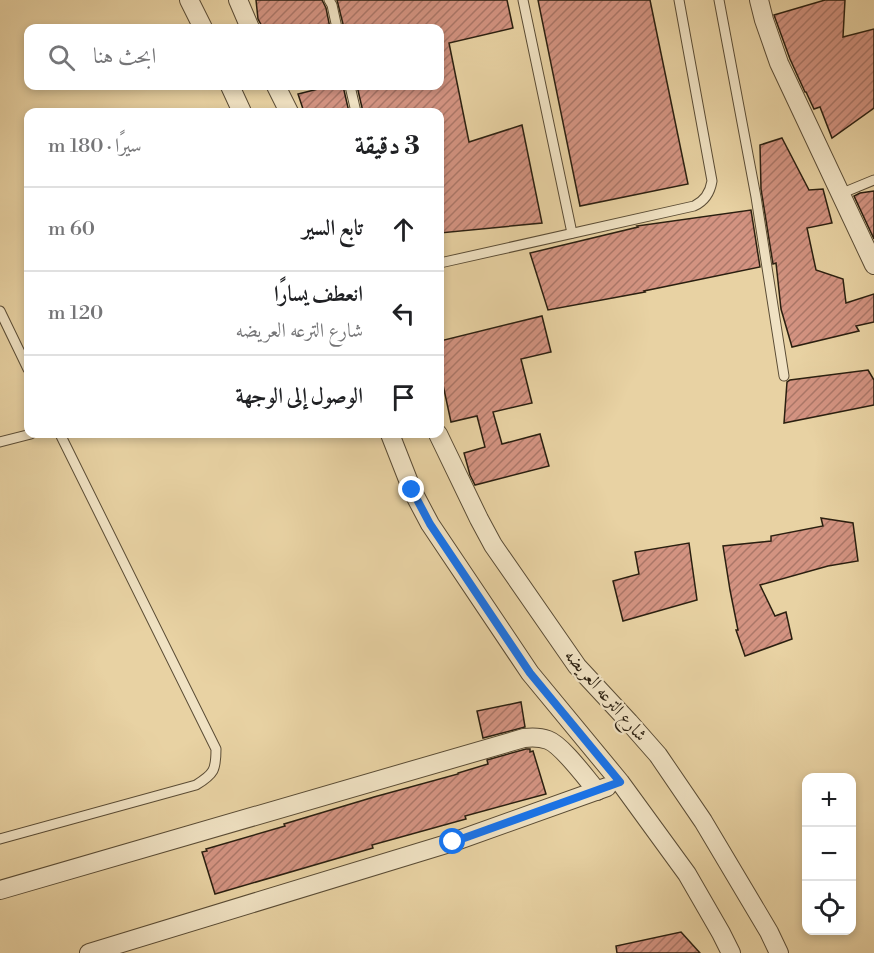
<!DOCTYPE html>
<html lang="ar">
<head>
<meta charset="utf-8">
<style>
  body { margin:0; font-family:"Libre Bodoni",Amiri,serif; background:#f2f2f2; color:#202124; direction:rtl }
  .controls { position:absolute; right:18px; bottom:18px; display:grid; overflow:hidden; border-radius:12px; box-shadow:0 3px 9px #0003 }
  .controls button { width:54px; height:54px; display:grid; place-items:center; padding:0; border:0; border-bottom:2px solid #e0e0e0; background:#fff; color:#202124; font:30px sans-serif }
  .stop { position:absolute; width:18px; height:18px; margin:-14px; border:4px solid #1a73e8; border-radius:50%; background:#fff }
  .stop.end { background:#1a73e8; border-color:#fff; box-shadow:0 2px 6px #0008 }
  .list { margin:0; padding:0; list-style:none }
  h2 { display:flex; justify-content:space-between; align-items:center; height:78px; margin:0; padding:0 24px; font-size:26px }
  h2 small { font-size:20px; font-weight:400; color:#757577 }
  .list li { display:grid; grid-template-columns:39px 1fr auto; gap:18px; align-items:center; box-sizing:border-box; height:84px; padding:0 24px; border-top:2px solid #e0e0e0 }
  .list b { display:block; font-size:22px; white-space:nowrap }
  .list p { margin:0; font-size:20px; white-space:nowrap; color:#757577 }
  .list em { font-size:20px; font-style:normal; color:#757577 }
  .icon { flex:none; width:33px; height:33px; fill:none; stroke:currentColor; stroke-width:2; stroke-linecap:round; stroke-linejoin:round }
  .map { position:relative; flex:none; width:874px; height:953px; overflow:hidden; direction:ltr }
  .search { position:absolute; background:#fff; box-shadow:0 3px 9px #0003; left:24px; top:24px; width:420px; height:66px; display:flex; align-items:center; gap:15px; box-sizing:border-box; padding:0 21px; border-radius:12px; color:#757577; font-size:22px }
  .panel { position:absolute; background:#fff; box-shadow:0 3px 9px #0003; left:24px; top:108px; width:420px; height:330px; border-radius:12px; direction:rtl }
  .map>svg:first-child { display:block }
  .building { fill:url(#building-hatch); stroke:#2a1f10; stroke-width:1.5 }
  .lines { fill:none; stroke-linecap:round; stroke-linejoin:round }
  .service-casing { stroke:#5a4c35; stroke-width:11 }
  .minor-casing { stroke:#5a4c35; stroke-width:20 }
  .service { stroke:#f0e2c3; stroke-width:9 }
  .minor { stroke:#f0e2c3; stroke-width:18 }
  .route { stroke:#1a73e8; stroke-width:8 }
  .labels { text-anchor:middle; stroke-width:4.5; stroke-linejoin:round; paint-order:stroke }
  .street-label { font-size:18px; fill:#2a1f10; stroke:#f0e2c3 }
</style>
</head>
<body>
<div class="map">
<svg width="874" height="953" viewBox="0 0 874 953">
  <defs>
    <pattern id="building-hatch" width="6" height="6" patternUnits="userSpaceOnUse" patternTransform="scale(1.5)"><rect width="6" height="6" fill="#d39381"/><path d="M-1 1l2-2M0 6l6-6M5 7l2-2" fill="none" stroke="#ab7768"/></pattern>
  </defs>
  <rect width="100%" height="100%" fill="#e8d2a3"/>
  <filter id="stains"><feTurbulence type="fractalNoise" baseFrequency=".00333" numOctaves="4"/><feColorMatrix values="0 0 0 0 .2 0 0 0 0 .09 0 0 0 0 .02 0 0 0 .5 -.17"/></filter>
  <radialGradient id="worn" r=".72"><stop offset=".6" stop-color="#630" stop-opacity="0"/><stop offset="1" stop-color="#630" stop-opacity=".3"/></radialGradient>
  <g class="building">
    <path d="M 256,0 L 322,0 L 326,8 L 330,28 L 263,28 L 258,19 Z"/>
    <path d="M 337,0 L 507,0 L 513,28 L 449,43 L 469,142 L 522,125 L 542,223 L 440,233 L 440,112 L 363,112 L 357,86 L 440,86 L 440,28 L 344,28 Z"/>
    <path d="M 538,0 L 650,0 L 688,184 L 580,206 Z"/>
    <path d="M 825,0 L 845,0 L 843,37 L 874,29 L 874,108 L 832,138 L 820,107 L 814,109 L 806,92 L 805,92 L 790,59 L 774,15 Z"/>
    <path d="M 330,86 L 343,86 L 349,112 L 304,112 L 298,94 Z"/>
    <path d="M 782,138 L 809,190 L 823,189 L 832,223 L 807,228 L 816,270 L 843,279 L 846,303 L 874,294 L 874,322 L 856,326 L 859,331 L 792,347 L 781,309 L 776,263 L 773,264 L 761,189 L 760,145 Z"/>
    <path d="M 874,191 L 874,239 L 854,196 L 860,193 Z"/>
    <path d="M 751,210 L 760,267 L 644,291 L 645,292 L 548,310 L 530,253 L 638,227 L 637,226 Z"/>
    <path d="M 542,316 L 551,352 L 521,359 L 532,403 L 493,412 L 502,444 L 540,434 L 549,466 L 475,485 L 470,475 L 464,453 L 485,447 L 477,416 L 451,422 L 440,371 L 440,341 Z"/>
    <path d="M 868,370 L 874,380 L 874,405 L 784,423 L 787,382 L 790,380 Z"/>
    <path d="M 821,518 L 853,523 L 858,561 L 828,566 L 760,585 L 775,616 L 786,612 L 792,639 L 745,656 L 736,630 L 738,630 L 730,590 L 723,546 L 771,541 L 771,536 L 823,526 Z"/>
    <path d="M 689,543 L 697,600 L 623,621 L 613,581 L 639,574 L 635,552 Z"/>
    <path d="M 521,702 L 525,727 L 483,738 L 477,711 Z"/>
    <path d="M 526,749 L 530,749 L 530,752 L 533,751 L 546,794 L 465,816 L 466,819 L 372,845 L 373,848 L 215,894 L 202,852 L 207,851 L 206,849 L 285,826 L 284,824 L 374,797 L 458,774 L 458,773 L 488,764 L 487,760 Z"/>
    <path d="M 681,932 L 700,953 L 617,953 L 616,946 Z"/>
  </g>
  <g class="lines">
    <defs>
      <g id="service">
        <path d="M 329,0 L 332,5 L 337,28"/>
        <path d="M 523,0 L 572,233"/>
        <path d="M 719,0 L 756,197 L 784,376"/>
        <path d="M 350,86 L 356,112"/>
        <path d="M 840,194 L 874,180"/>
        <path d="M 440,263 L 694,206 C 705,201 710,193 712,181 L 679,0"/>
        <path d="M 0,311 L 28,369"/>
        <path d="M 0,442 L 31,434"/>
        <path d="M 0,839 L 196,785 C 214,774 216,770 216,749 L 60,434"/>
      </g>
      <g id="minor">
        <path d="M 189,0 L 203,28"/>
        <path d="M 238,0 L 250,28"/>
        <path d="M 759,0 L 764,20 L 779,63 L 874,265"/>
        <path d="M 230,86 L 242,112"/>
        <path d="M 276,86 L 289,112"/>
        <path d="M 390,434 L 412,490 L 430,524 L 530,673 L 620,782 L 687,874 L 721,933 L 731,953"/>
        <path d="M 438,434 L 479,519 L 493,545 L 577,666 L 629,722 L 658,755 L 703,821 L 769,932 L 779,953"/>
        <path d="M 0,890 L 524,738 C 532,737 540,737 548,740 C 562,745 586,778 597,791"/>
        <path d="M 89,953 L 453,842 L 607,787"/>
      </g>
    </defs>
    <use href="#service" class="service-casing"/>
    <use href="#minor" class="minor-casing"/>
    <use href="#service" class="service"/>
    <use href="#minor" class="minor"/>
  </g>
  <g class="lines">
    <path class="route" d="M 412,490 L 430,524 L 530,673 L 620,782 L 453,842"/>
  </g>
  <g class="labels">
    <g class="street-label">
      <text transform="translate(606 695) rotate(49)" y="6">شارع الترعه العريضه</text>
    </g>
  </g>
  <rect width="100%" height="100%" filter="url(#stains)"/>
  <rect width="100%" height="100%" fill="url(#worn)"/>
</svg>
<div class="controls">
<button>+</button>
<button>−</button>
<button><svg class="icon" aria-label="locate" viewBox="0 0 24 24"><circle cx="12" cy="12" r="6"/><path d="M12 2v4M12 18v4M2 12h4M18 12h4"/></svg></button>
</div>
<div class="stop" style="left:453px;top:842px"></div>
<div class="stop end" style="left:412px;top:490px"></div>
<div class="search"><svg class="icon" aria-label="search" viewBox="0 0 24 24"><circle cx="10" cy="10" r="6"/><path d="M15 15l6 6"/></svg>ابحث هنا</div>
<section class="panel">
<h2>3 دقيقة<small>سيرًا · 180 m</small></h2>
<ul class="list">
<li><svg class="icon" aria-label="ahead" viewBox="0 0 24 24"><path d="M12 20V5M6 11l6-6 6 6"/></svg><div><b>تابع السير</b></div><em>60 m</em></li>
<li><svg class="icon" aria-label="left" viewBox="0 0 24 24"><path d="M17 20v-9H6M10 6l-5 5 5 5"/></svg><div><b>انعطف يسارًا</b><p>شارع الترعه العريضه</p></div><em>120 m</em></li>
<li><svg class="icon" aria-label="arrive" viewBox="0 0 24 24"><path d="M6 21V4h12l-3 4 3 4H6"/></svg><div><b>الوصول إلى الوجهة</b></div></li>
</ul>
</section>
</div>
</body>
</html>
